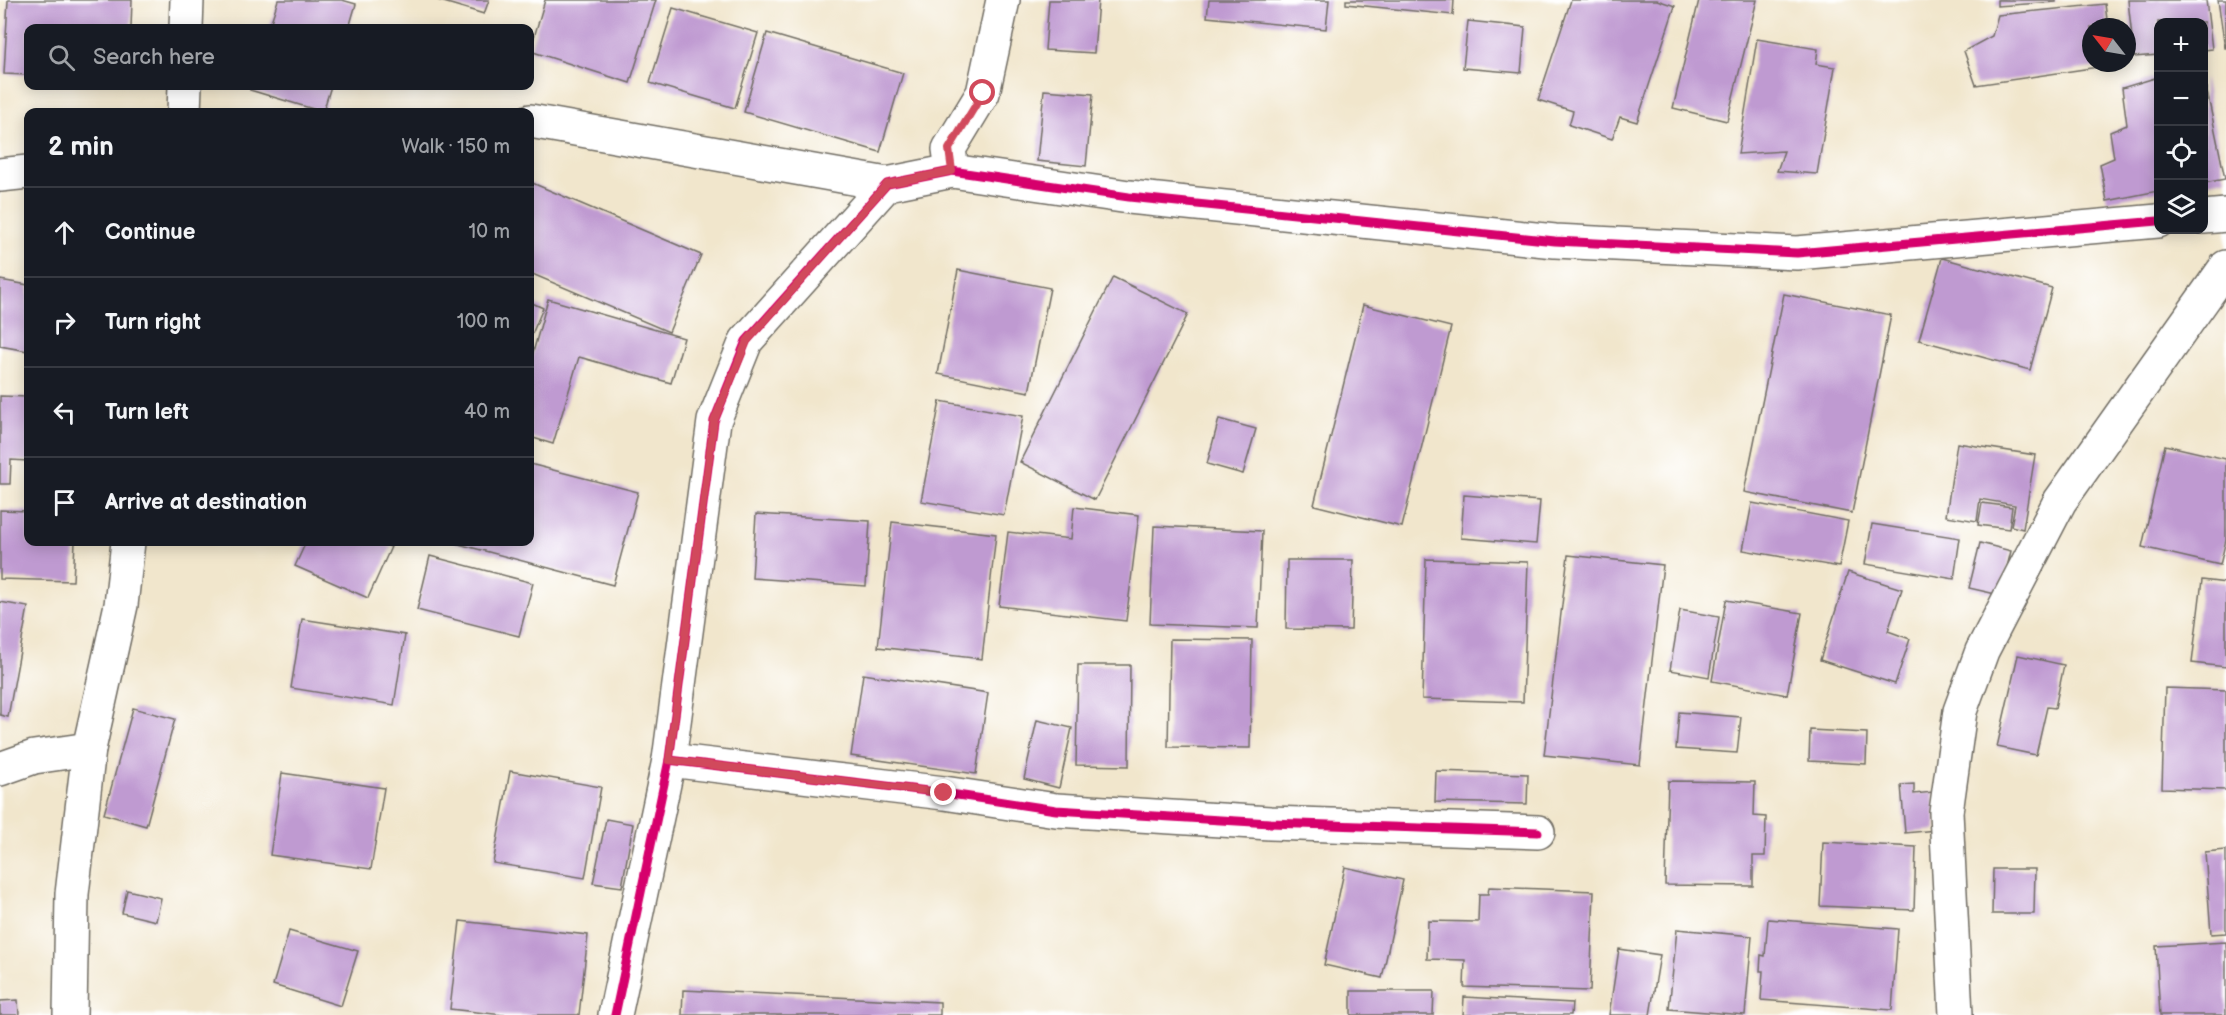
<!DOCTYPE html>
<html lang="en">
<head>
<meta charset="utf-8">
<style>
  body { margin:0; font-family:"Balsamiq Sans",sans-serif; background:#242831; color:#f1f3f6 }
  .controls { position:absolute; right:18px; top:18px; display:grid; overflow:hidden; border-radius:12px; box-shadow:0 3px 15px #0003 }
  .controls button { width:54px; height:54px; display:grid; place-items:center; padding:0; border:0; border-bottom:2px solid #363941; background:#171b24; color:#f1f3f6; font:30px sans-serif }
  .compass { position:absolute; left:2082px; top:18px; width:54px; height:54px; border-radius:50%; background:#171b24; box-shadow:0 3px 15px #0003; rotate:301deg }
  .stop { position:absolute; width:18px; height:18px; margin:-14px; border:4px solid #d1495b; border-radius:50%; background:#fff }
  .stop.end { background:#d1495b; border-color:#fff; box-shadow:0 2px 6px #0008 }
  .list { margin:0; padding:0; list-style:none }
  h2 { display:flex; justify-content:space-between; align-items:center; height:78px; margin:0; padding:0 24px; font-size:26px }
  h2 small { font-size:20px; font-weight:400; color:#9ea1a6 }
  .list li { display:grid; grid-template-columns:39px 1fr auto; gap:18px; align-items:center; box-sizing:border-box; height:90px; padding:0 24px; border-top:2px solid #363941 }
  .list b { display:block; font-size:22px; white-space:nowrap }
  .list em { font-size:20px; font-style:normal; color:#9ea1a6 }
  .icon { flex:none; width:33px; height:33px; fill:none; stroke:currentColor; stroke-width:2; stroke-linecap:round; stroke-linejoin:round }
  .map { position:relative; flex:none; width:2226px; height:1015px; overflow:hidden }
  .search { position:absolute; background:#171b24; box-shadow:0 3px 15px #0003; left:24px; top:24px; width:510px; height:66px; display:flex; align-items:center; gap:15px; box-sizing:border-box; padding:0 21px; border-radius:12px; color:#9ea1a6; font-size:22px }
  .panel { position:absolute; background:#171b24; box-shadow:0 3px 15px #0003; left:24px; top:108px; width:510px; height:438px; border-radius:12px }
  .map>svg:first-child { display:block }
  .building { fill:#bf9ad1 }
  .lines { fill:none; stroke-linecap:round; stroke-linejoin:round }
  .minor-casing { stroke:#706c63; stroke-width:36 }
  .minor { stroke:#fff; stroke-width:33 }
  .cycleway-casing { stroke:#fff; stroke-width:13 }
  .cycleway { stroke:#d6006c; stroke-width:9 }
  .route { stroke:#d1495b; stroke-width:8 }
</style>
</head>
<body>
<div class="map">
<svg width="2226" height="1015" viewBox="0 0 2226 1015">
  <rect width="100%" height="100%" fill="#fff"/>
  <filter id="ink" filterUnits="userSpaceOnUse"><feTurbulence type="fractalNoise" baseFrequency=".0167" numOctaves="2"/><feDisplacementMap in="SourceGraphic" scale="12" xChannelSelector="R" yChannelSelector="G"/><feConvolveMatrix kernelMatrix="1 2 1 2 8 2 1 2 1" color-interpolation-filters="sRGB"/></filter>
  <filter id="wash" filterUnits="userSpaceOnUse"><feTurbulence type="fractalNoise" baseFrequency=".008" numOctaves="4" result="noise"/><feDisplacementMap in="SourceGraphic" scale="24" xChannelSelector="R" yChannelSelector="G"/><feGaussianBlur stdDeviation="1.35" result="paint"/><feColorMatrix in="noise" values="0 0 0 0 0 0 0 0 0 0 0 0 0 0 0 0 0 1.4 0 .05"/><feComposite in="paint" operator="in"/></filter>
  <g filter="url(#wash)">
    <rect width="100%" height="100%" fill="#f1e6cc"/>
    <g id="blocks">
      <g class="building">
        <path d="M 8,0 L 132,0 L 131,28 L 28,28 L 28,75 L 4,74 Z"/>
        <path d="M 278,0 L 342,0 L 356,4 L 349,28 L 269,28 Z"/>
        <path d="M 437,0 L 489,0 L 484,14 Z"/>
        <path d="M 545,0 L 656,0 L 630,83 L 530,51 Z"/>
        <path d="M 1049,0 L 1098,0 L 1094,53 L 1045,50 Z"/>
        <path d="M 1209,0 L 1329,0 L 1326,29 L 1207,17 Z"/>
        <path d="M 1346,0 L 1454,0 L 1453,15 L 1346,4 Z"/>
        <path d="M 1571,0 L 1657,0 L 1675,6 L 1637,122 L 1620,117 L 1612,139 L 1569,125 L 1573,111 L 1538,100 Z"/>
        <path d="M 1699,0 L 1757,0 L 1727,121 L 1673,108 Z"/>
        <path d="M 1997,0 L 2056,0 L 2056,2 L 1997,6 Z"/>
        <path d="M 2128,0 L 2206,0 L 2212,49 L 2204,50 L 2204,22 L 2158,22 L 2158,55 L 2134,57 Z"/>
        <path d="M 2218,0 L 2226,0 L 2226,48 L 2225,48 Z"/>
        <path d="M 2105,4 L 2108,27 L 2091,27 L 2091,63 L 2112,65 L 1976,85 L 1964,51 L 1992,36 L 1998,15 Z"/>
        <path d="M 673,8 L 758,33 L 735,108 L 650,83 Z"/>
        <path d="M 1468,21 L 1525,27 L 1521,73 L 1463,68 Z"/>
        <path d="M 767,33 L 903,73 L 880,152 L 744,112 Z"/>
        <path d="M 1757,39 L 1818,49 L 1816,64 L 1835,67 L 1817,174 L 1777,171 L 1784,151 L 1738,154 Z"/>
        <path d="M 2158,77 L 2158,191 L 2107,201 L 2100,164 L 2114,158 L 2110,132 L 2127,125 L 2122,88 Z"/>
        <path d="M 2204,77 L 2225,179 L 2204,183 Z"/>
        <path d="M 252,86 L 331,86 L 323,112 L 250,90 Z"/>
        <path d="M 1044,90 L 1093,94 L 1086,166 L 1037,161 Z"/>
        <path d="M 530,182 L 701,255 L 669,332 L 530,273 Z"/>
        <path d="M 1942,258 L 2052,288 L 2030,370 L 1919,340 Z"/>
        <path d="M 958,270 L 1050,288 L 1029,392 L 938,374 Z"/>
        <path d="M 1113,277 L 1188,314 L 1095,500 L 1020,462 Z"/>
        <path d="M 0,280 L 28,285 L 28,351 L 0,346 Z"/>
        <path d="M 1784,294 L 1891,315 L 1852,513 L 1744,492 Z"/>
        <path d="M 548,299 L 684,338 L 671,383 L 579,357 L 553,444 L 530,437 L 530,363 Z"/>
        <path d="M 530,302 L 543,308 L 530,339 Z"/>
        <path d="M 1363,305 L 1451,327 L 1402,527 L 1314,505 Z"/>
        <path d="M 0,396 L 28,397 L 28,461 L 11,460 L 10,484 L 0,484 Z"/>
        <path d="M 940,401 L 1023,416 L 1004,515 L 921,501 Z"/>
        <path d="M 1219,419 L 1256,429 L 1243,474 L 1207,464 Z"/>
        <path d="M 1957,443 L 2035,455 L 2023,529 L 2011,526 L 2015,505 L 1980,499 L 1977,521 L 1946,516 Z"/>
        <path d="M 2165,445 L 2226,459 L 2226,540 L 2220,565 L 2142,547 Z"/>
        <path d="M 530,464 L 638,492 L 613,585 L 451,542 L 530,542 Z"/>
        <path d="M 1464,495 L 1540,501 L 1536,544 L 1461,538 Z"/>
        <path d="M 1752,503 L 1848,521 L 1839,567 L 1743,550 Z"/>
        <path d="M 1982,503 L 2012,507 L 2009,529 L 1978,525 Z"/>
        <path d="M 1074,507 L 1139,515 L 1126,621 L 999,606 L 1008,532 L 1071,539 Z"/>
        <path d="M 0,510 L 28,511 L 28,542 L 75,542 L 73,581 L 0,579 Z"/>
        <path d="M 756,514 L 870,521 L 866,586 L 752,578 Z"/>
        <path d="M 892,522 L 996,534 L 982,659 L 878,647 Z"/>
        <path d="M 1872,524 L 1960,538 L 1954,579 L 1865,564 Z"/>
        <path d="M 1154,526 L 1262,531 L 1258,628 L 1150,624 Z"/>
        <path d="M 306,542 L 379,542 L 391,547 L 368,598 L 295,566 Z"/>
        <path d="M 1980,543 L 2011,551 L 2000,595 L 1969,588 Z"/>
        <path d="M 1568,555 L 1663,565 L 1640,765 L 1544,755 Z"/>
        <path d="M 430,556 L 533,583 L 519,636 L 417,610 Z"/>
        <path d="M 1426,559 L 1528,562 L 1523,702 L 1422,699 Z"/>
        <path d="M 1287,560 L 1353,560 L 1351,630 L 1286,629 Z"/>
        <path d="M 1848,572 L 1902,589 L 1888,631 L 1910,639 L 1895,684 L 1820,660 Z"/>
        <path d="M 2202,580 L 2226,583 L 2226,667 L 2192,663 Z"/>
        <path d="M 1726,600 L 1802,613 L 1787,695 L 1712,681 Z"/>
        <path d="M 0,602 L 28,607 L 8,717 L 0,715 Z"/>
        <path d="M 1680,610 L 1719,617 L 1709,677 L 1670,670 Z"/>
        <path d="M 302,619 L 405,635 L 394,705 L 291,688 Z"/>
        <path d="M 1170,639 L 1252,640 L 1250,748 L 1168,747 Z"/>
        <path d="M 2018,655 L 2064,665 L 2055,708 L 2047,707 L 2036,755 L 1997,747 Z"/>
        <path d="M 1078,665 L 1130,665 L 1129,766 L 1076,765 Z"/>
        <path d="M 863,674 L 988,693 L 976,774 L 851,756 Z"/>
        <path d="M 2165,688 L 2226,690 L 2226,790 L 2162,788 Z"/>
        <path d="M 133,708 L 175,719 L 146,826 L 104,814 Z"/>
        <path d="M 1679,712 L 1741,717 L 1737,753 L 1676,749 Z"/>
        <path d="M 1037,720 L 1072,728 L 1059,788 L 1024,779 Z"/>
        <path d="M 1810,730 L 1867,733 L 1866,764 L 1809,761 Z"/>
        <path d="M 510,771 L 601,787 L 585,878 L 493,863 Z"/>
        <path d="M 1436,771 L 1528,774 L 1527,804 L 1435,802 Z"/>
        <path d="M 282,773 L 384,788 L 371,869 L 270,855 Z"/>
        <path d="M 1668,781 L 1755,782 L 1754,816 L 1766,817 L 1765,856 L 1753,856 L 1753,886 L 1665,885 Z"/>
        <path d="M 1914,784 L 1914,794 L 1933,792 L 1936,830 L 1905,833 L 1901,785 Z"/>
        <path d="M 606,819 L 633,824 L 622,887 L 593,883 Z"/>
        <path d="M 1823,842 L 1916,847 L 1914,910 L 1820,906 Z"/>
        <path d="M 2226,850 L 2226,933 L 2211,934 L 2205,852 Z"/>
        <path d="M 1345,867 L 1403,880 L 1382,978 L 1324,965 Z"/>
        <path d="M 1993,869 L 2035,869 L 2034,914 L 1992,914 Z"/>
        <path d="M 1489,887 L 1594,891 L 1590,991 L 1464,987 L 1465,960 L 1427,959 L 1428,921 L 1478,922 L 1479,894 L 1488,894 Z"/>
        <path d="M 127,890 L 161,898 L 156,921 L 122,913 Z"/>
        <path d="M 1768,919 L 1898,929 L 1892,1010 L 1761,1000 L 1763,971 L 1760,971 L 1761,955 L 1765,956 Z"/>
        <path d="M 460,921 L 588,935 L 579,1015 L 503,1015 L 450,1009 Z"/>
        <path d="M 1677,929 L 1752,936 L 1745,1015 L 1669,1009 Z"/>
        <path d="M 289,931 L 358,951 L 341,1006 L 273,985 Z"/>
        <path d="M 2226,942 L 2226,1015 L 2160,1015 L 2156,946 Z"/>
        <path d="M 1619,949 L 1660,955 L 1650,1015 L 1609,1015 Z"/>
        <path d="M 683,990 L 940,1002 L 940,1015 L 682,1015 Z"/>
        <path d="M 1351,991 L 1434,991 L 1433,1015 L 1351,1015 Z"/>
        <path d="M 1464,997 L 1572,1003 L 1571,1015 L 1463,1015 Z"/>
        <path d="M 18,1000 L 19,1015 L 0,1015 L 0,1001 Z"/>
      </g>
    </g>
  </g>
  <g filter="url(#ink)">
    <use href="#blocks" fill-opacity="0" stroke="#706c63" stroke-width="1.5"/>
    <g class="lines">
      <defs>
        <g id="minor">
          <path d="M 186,28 L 187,0"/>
          <path d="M 184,112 L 185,86"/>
          <path d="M 530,121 L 887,184"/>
          <path d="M 952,171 L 949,149 L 983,93 L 1003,0"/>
          <path d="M 0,175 L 28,172"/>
          <path d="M 2204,217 L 2226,215"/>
          <path d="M 669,760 L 944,793 L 1056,810 L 1270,823 L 1538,832"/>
          <path d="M 0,769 L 34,757 L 89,749"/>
          <path d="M 70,1015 L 72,894 L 89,749 L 121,605 L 128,542"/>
          <path d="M 615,1015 L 669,760 L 714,421 L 746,341 L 887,184 L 952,171 L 1129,197 L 1555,241 L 1797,253 L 2158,221"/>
          <path d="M 1956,1015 L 1946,812 L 1960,711 L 1982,651 L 2060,501 L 2226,267"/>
        </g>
      </defs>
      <use href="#minor" class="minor-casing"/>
      <use href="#minor" class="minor"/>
      <defs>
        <g id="cycleway">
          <path d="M 669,760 L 944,793 L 1056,810 L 1270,823 L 1538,832"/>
          <path d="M 615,1015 L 669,760 L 714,421 L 746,341 L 887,184 L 952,171 L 1129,197 L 1555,241 L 1797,253 L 2158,221"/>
        </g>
      </defs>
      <use href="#cycleway" class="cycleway-casing"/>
      <use href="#cycleway" class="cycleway"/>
    </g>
  </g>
  <g class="lines" filter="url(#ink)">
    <path class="route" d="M 944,793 L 669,760 L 714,421 L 747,341 L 887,184 L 952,171 L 949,149 L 983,93"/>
  </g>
</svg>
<div class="controls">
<button>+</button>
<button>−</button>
<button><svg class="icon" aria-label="locate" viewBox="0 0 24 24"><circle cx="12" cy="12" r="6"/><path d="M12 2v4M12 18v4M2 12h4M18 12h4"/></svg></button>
<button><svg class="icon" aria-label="layers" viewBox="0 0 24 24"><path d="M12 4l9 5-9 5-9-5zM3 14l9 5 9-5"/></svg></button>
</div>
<svg class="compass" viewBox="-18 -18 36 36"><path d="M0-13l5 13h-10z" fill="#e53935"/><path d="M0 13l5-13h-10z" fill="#9ea1a6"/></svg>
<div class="stop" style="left:983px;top:93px"></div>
<div class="stop end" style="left:944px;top:793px"></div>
<div class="search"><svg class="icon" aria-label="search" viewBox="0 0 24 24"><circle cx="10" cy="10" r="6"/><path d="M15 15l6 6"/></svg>Search here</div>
<section class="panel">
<h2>2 min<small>Walk · 150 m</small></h2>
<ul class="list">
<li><svg class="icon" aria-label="ahead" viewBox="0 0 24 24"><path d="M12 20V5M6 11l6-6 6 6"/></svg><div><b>Continue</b></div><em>10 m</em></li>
<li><svg class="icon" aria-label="right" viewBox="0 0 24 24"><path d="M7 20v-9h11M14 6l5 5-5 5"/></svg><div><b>Turn right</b></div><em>100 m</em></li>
<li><svg class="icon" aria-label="left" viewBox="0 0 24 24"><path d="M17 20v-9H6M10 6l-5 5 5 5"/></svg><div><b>Turn left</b></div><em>40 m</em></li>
<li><svg class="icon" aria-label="arrive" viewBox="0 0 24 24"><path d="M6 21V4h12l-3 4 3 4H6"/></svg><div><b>Arrive at destination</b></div></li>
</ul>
</section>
</div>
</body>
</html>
